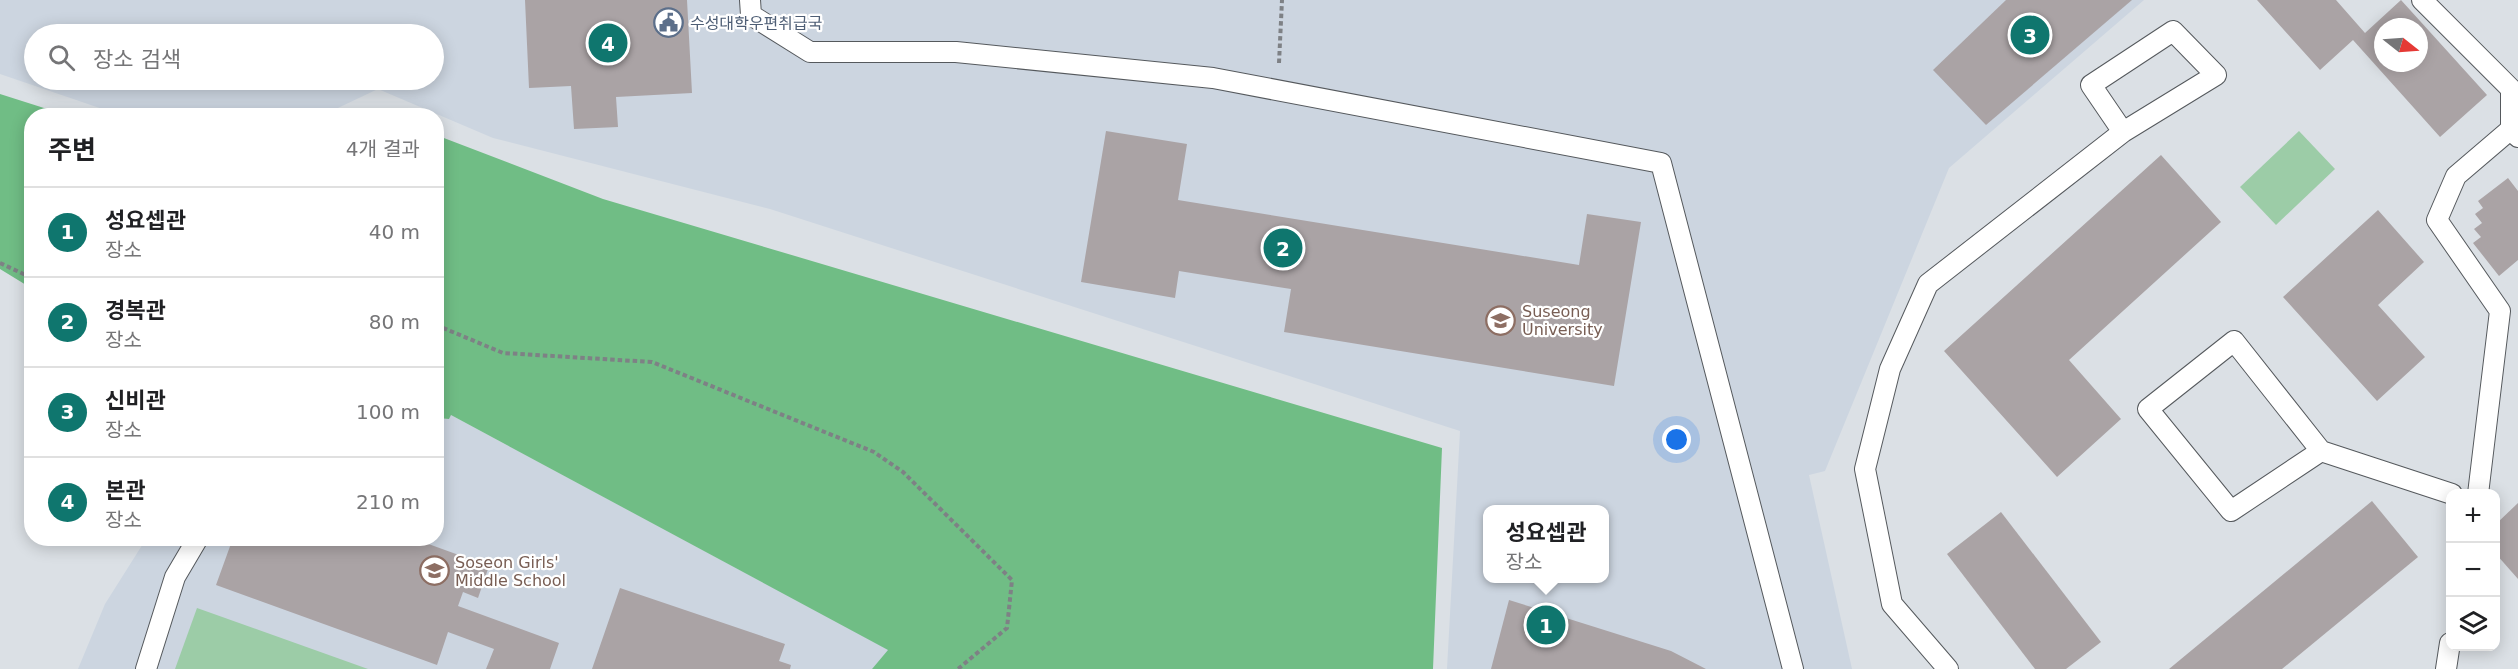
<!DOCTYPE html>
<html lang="ko">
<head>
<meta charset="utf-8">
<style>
  body { margin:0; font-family:"DejaVu Sans","Noto Sans KR",sans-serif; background:#f6f6f6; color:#202124 }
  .controls { position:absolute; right:18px; bottom:18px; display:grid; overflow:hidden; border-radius:12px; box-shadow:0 3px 15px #0003 }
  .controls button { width:54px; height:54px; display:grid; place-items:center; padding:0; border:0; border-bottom:2px solid #e0e0e0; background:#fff; color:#202124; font:30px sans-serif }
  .compass { position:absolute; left:2374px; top:18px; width:54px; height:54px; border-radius:50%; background:#fff; box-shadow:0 3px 15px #0003; rotate:107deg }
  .you { position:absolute; left:1677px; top:440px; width:21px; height:21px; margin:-15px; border:4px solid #fff; border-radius:50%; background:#1a73e8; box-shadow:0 0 0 9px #1a73e833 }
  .badge { display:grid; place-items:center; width:39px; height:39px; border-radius:50%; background:#0f766e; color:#fff; font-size:20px; font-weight:700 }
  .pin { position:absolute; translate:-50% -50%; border:3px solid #fff; box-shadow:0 2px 6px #0006 }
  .popup { position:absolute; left:1483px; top:505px; width:126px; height:78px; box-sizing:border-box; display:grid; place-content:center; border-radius:12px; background:#fff; filter:drop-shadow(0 2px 4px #0005); font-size:20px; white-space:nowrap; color:#757577 }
  .popup b { font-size:22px; color:#202124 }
  .popup::after { content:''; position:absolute; left:50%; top:100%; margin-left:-12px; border:12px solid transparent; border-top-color:#fff }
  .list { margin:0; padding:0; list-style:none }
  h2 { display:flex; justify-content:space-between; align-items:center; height:78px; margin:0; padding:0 24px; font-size:26px }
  h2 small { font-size:20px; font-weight:400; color:#757577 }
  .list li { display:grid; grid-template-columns:39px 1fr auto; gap:18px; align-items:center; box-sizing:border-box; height:90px; padding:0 24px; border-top:2px solid #e0e0e0 }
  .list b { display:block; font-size:22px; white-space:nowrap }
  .list p { margin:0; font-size:20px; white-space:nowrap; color:#757577 }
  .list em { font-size:20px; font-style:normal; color:#757577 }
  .icon { flex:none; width:33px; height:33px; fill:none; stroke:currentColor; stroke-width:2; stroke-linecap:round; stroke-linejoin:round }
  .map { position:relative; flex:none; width:2518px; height:669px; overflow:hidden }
  .search { position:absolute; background:#fff; box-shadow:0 3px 15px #0003; left:24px; top:24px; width:420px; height:66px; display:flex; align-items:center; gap:15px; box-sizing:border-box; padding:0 21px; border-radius:33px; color:#757577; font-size:22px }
  .panel { position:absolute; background:#fff; box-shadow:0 3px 15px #0003; left:24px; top:108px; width:420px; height:438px; border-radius:24px }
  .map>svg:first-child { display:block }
  .built { fill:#ccd5e0; fill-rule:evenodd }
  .green { fill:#9ccca7 }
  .forest { fill:#70bd85 }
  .building { fill:#aaa3a5; fill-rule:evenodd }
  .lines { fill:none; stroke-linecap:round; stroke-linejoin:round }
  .lane-casing { stroke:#55595d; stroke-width:22 }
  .path { stroke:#7e8185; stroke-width:4; stroke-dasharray:4.5 3; stroke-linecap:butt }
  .lane { stroke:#fff; stroke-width:20 }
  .labels { text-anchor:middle; stroke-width:4.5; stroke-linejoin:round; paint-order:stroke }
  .service-label { font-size:16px; fill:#4e5e75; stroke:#fff; text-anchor:start }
  .education-label { font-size:16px; fill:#785e54; stroke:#fff; text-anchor:start }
</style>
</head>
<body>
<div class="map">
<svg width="2518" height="669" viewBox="0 0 2518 669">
  <rect width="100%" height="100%" fill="#dbe0e5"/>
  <g class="built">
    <path d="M 0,0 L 2144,0 L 1949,168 L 1825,471 L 1809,475 L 1852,669 L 1447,669 L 1460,431 L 770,209 L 493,138 L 378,89 L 323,115 L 123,116 L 0,74 ZM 34,34 L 434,34 L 434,80 L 34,80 ZM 1488,510 L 1604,510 L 1604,578 L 1488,578 Z"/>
    <path d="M 451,415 L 889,650 L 872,669 L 78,669 L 105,604 L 146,539 L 436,538 L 437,418 L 448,419 Z"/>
  </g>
  <g class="green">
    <path d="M 2299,131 L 2335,169 L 2276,225 L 2240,187 Z"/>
    <path d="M 197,608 L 368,669 L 175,669 Z"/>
  </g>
  <g class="forest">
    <path d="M 0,94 L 66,115 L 32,116 L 31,288 L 0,269 Z"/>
    <path d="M 436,135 L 603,199 L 1442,448 L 1433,669 L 872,669 L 888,650 L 451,415 L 449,419 L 437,418 Z"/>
  </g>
  <g class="building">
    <path d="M 525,0 L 687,0 L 692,93 L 616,97 L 618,127 L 574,129 L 571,86 L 529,88 Z"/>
    <path d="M 2006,0 L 2132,0 L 1986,125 L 1933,70 Z"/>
    <path d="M 2257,0 L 2336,0 L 2365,33 L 2401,0 L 2487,95 L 2440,137 L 2353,40 L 2320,70 ZM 2383,27 L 2419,27 L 2419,63 L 2383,63 Z"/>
    <path d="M 1106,131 L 1187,144 L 1178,200 L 1579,265 L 1587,214 L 1641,222 L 1614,386 L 1284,332 L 1291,289 L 1179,271 L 1175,298 L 1081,282 Z"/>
    <path d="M 2161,155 L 2221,222 L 2069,360 L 2121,419 L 2057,477 L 1944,351 Z"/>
    <path d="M 2508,178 L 2518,191 L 2518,260 L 2499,276 L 2473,243 L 2481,237 L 2474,229 L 2482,223 L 2475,214 L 2483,208 L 2478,201 Z"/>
    <path d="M 2378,210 L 2424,262 L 2378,305 L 2425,357 L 2377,401 L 2283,297 Z"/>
    <path d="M 2372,501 L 2418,557 L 2282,669 L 2169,669 Z"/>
    <path d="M 2518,503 L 2518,579 L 2496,554 L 2496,524 Z"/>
    <path d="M 2001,512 L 2101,642 L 2066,669 L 2035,669 L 1947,554 Z"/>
    <path d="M 233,538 L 412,538 L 489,566 L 478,598 L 463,592 L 458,606 L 559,643 L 550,669 L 486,669 L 494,649 L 448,632 L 437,665 L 216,585 Z"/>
    <path d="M 620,588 L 785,644 L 779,661 L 791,665 L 790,669 L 592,669 Z"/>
    <path d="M 1509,600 L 1671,651 L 1706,669 L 1491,669 Z"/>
  </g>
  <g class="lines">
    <defs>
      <g id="lane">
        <path d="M 750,0 L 751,15 L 810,52 L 956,52 L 1213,78 L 1661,163 L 1793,669"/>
        <path d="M 2422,0 L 2511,89 L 2511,129 L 2518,137"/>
        <path d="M 2321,451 L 2231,511 L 2148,409 L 2234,341 L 2321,451 L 2452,494"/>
        <path d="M 2478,494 L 2500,311 L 2437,220 L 2456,176 L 2511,129"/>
        <path d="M 146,669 L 175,577 L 198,538"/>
        <path d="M 1948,669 L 1892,604 L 1865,469 L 1890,369 L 1928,284 L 2123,132 L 2216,75 L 2173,31 L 2091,85 L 2123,132"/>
        <path d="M 2446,669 L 2450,643"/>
      </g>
    </defs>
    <use href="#lane" class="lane-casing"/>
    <g class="path">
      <path d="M 1279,63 L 1282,0"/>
      <path d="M 0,263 L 32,278"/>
      <path d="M 436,325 L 503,353 L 652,362 L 874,452 L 903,472 L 1012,580 L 1007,628 L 958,669"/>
    </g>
    <use href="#lane" class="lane"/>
  </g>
  <defs>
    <symbol id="civic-ring" viewBox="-11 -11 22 22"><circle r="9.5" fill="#fff" stroke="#5c6f8a" stroke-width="1.5"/><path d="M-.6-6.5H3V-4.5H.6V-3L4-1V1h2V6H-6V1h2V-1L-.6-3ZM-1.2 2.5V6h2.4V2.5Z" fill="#5c6f8a"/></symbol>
    <symbol id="university-ring" viewBox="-11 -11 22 22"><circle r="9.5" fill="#fff" stroke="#8d6e63" stroke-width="1.5"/><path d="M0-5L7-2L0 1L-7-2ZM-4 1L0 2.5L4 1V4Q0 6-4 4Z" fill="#8d6e63"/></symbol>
    <symbol id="school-ring" viewBox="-11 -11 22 22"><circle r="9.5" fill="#fff" stroke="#8d6e63" stroke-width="1.5"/><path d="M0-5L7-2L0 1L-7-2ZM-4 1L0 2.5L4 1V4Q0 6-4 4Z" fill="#8d6e63"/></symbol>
  </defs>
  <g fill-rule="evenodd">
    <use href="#civic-ring" x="652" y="6" width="33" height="33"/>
    <use href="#university-ring" x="1484" y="304" width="33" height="33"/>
    <use href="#school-ring" x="418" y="554" width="33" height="33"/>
  </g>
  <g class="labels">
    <g class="service-label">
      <text x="690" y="29">수성대학우편취급국</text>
    </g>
    <g class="education-label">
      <text x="1522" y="317">Suseong<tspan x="1522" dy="18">University</tspan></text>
      <text x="455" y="568">Soseon Girls'<tspan x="455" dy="18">Middle School</tspan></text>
    </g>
  </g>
</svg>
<div class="controls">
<button>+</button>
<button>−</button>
<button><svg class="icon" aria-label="layers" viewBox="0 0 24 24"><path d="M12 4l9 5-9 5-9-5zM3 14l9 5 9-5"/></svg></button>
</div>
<svg class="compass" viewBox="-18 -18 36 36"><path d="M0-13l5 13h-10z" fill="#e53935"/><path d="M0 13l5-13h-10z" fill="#757577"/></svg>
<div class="you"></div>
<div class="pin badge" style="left:1546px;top:625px">1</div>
<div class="popup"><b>성요셉관</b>장소</div>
<div class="pin badge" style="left:1283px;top:248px">2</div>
<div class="pin badge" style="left:2030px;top:35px">3</div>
<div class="pin badge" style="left:608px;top:43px">4</div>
<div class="search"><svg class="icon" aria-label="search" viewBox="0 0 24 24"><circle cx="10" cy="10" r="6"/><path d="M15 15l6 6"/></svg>장소 검색</div>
<section class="panel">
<h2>주변<small>4개 결과</small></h2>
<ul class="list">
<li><span class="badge">1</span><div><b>성요셉관</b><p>장소</p></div><em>40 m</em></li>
<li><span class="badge">2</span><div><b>경복관</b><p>장소</p></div><em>80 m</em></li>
<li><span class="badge">3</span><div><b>신비관</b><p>장소</p></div><em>100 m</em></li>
<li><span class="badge">4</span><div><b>본관</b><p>장소</p></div><em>210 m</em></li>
</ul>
</section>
</div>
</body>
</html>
